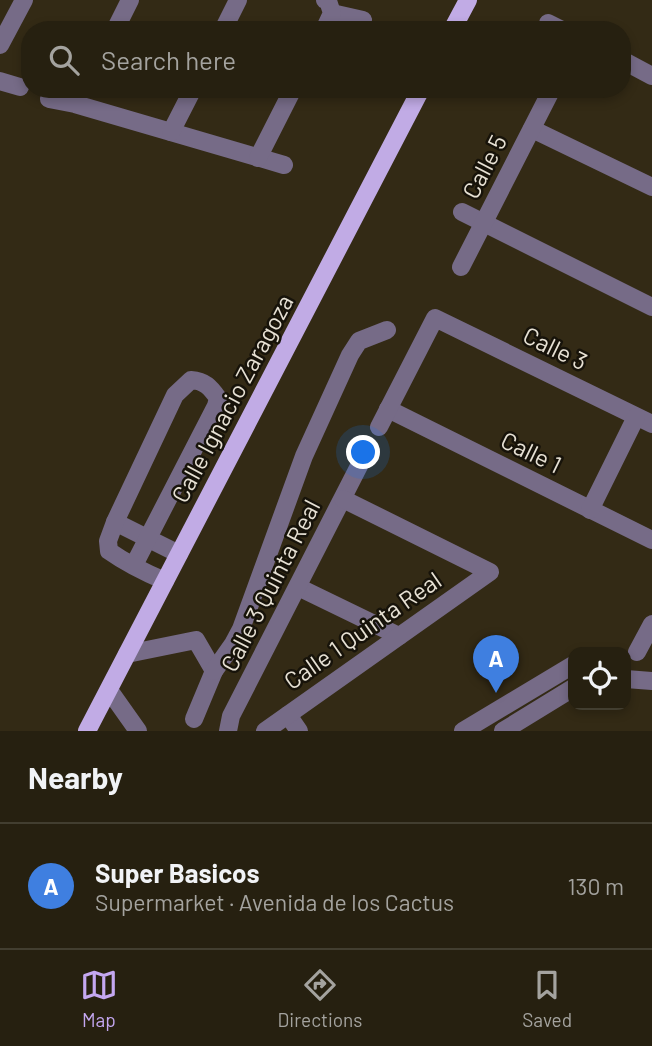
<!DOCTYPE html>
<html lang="en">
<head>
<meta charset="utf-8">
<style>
  body { margin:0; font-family:Barlow,sans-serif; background:#2e2819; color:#f1f3f6 }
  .controls { position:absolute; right:21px; bottom:21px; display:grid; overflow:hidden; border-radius:14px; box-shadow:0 4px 10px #0003 }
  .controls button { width:63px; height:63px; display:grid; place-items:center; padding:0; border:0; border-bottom:2px solid #423e30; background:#262010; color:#f1f3f6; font:35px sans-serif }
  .you { position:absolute; left:364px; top:453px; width:24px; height:24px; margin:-18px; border:5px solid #fff; border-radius:50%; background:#1a73e8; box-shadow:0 0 0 10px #1a73e833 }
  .badge { display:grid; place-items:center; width:46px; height:46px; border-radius:50%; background:#c4a7f1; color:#fff; font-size:23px; font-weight:700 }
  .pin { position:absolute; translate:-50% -58px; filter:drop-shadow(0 2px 4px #0008) }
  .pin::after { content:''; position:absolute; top:37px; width:24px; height:21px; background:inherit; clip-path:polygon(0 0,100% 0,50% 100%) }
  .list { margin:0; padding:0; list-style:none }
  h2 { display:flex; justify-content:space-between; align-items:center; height:91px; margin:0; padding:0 28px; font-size:30px }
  h2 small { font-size:23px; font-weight:400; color:#a4a39f }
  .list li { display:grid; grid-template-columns:46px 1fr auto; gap:21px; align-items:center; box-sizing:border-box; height:126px; padding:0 28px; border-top:2px solid #423e30 }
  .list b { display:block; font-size:26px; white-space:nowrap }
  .list p { margin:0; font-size:23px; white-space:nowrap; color:#a4a39f }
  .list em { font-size:23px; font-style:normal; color:#a4a39f }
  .icon { flex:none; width:38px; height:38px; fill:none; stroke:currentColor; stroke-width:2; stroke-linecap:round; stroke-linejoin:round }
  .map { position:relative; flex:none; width:652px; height:731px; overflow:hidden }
  .search { position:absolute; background:#262010; box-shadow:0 4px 10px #0003; left:21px; right:21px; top:21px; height:77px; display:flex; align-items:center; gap:18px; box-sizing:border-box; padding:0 24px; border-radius:28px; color:#a4a39f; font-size:26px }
  .sheet { height:217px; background:#262010 }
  nav { display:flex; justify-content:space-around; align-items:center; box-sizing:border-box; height:98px; border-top:2px solid #423e30; background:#262010; font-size:19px; color:#a4a39f }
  nav a { display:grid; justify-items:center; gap:4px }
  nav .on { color:#c4a7f1 }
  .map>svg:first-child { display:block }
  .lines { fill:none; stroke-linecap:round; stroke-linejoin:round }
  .minor { stroke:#766b87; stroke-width:18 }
  .major { stroke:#c1abe5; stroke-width:18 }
  .labels { text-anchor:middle; stroke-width:5; stroke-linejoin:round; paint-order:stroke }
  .street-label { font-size:24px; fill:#e7e1d4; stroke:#17130a }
</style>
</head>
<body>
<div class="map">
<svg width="652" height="731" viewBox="0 0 652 731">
  <rect width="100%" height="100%" fill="#332a15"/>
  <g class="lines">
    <g class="minor">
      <path d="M 332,13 L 363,20"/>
      <path d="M 548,23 L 562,30"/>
      <path d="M 115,30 L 130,0"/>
      <path d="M 223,30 L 238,0"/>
      <path d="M 324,30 L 332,13 L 328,1 L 325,0"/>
      <path d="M 0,45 L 24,0"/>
      <path d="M 622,60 L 652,76"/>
      <path d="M 0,81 L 20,87"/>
      <path d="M 49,99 L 75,104 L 284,165"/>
      <path d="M 532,129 L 652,187"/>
      <path d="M 171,132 L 193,89"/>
      <path d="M 258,158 L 293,89"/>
      <path d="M 462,212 L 652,307"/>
      <path d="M 461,267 L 552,89"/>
      <path d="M 388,409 L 652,540"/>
      <path d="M 379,427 L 435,318 L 652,424"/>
      <path d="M 590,510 L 636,417"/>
      <path d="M 115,522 L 179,554"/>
      <path d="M 134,565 L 216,406 L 218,398 C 210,387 205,381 191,380 L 175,395 L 115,522 L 108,541 L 109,551 C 126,563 146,573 165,581"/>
      <path d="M 298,587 L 399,636"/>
      <path d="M 637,652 L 652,624"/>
      <path d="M 127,654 L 196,640 L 214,671 L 194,719"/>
      <path d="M 214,671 L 233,644 L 241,629 L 304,456 L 350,355 L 359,341 L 387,330"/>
      <path d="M 626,679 L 652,681"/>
      <path d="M 109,690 L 138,731"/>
      <path d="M 288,715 L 299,731"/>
      <path d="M 228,731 L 231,716 L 360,464"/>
      <path d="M 265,731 L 490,572 L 343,499"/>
      <path d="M 463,731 L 573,665"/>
      <path d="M 503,731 L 573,688"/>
    </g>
    <g class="major">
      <path d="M 452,30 L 468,0"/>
      <path d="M 87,731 L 421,89"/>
    </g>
  </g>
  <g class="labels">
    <g class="street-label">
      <text transform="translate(485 167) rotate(-63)" y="8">Calle 5</text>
      <text transform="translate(555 349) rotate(26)" y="8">Calle 3</text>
      <text transform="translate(233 399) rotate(-62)" y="8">Calle Ignacio Zaragoza</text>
      <text transform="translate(531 453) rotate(26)" y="8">Calle 1</text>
      <text transform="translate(271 586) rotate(-63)" y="8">Calle 3 Quinta Real</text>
      <text transform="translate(363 631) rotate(-35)" y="8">Calle 1 Quinta Real</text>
    </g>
  </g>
</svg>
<div class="controls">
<button><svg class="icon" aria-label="locate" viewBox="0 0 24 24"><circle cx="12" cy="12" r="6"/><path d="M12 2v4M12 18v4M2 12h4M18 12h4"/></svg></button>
</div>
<div class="you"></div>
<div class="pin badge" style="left:496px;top:693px;background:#3f7fe0">A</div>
<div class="search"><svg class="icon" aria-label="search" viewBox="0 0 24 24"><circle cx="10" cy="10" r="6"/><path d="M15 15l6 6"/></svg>Search here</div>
</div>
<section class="sheet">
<h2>Nearby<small></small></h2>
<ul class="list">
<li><span class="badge" style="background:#3f7fe0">A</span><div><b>Super Basicos</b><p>Supermarket · Avenida de los Cactus</p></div><em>130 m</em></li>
</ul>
</section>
<nav>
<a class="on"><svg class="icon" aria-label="map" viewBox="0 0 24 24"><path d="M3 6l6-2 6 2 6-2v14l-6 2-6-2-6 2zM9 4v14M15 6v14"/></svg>Map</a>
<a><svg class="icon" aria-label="directions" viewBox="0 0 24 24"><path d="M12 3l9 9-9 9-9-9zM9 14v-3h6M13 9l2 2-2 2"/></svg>Directions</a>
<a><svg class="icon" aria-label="saved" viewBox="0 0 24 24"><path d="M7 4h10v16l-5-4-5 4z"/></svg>Saved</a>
</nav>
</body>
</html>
